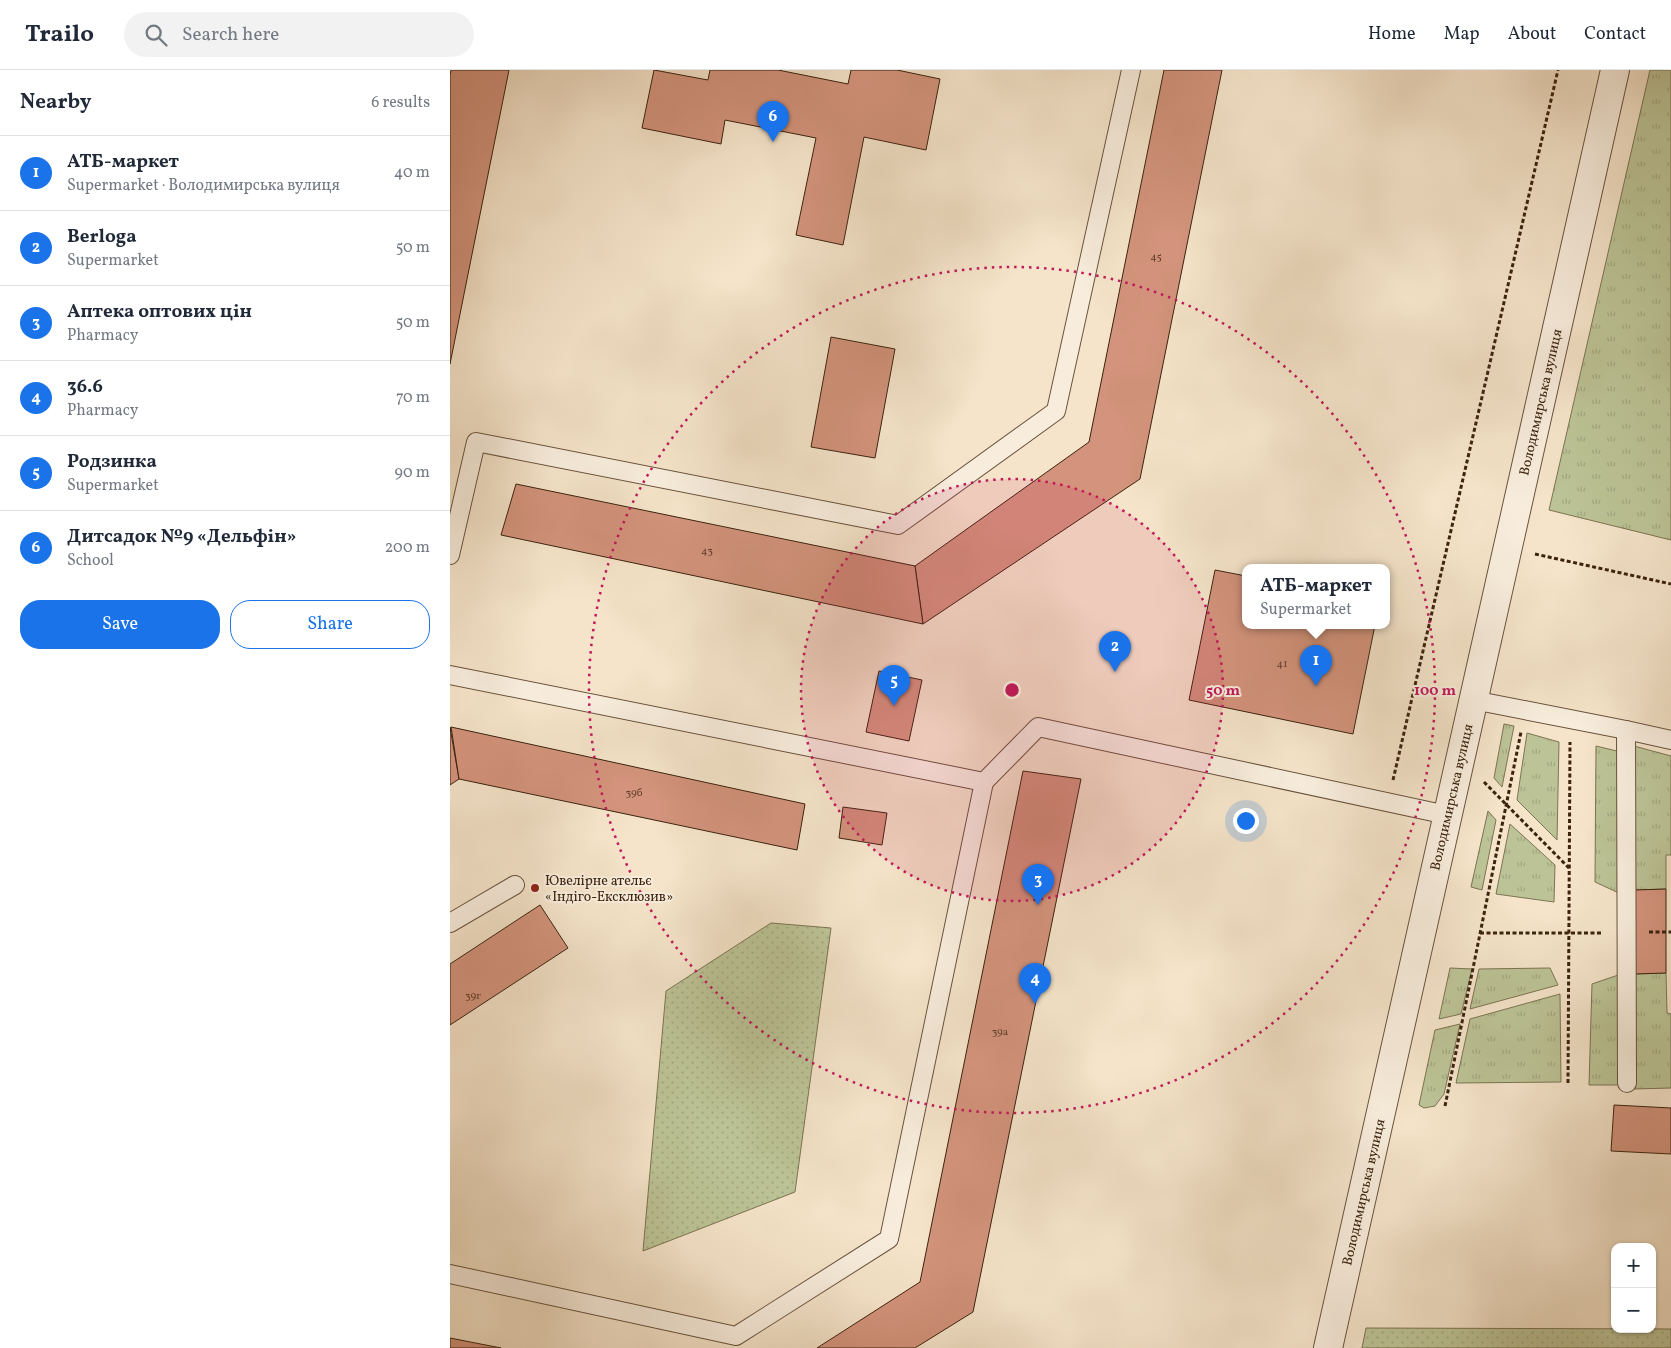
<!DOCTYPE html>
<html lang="en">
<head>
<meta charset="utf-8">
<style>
  body { margin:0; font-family:Vollkorn,serif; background:#f2f2f3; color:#1f2937 }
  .controls { position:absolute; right:15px; bottom:15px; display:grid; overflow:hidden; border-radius:10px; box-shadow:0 1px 4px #0004 }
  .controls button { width:45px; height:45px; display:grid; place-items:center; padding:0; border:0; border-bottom:1px solid #e0e1e3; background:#fff; color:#1f2937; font:25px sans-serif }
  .you { position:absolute; left:795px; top:750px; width:18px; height:18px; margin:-12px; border:4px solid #fff; border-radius:50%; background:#1a73e8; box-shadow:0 0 0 8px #1a73e833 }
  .badge { display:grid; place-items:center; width:32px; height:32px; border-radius:50%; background:#1a73e8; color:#fff; font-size:16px; font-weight:700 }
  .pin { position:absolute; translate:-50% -41px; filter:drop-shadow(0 1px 2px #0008) }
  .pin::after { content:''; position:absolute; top:26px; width:18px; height:15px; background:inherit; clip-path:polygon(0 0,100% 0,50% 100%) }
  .popup { position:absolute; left:792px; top:494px; width:148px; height:65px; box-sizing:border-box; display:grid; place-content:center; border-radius:10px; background:#fff; filter:drop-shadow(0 1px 4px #0005); font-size:16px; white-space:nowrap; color:#747a83 }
  .popup b { font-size:19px; color:#1f2937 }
  .popup::after { content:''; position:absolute; left:50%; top:100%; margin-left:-10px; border:10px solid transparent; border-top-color:#fff }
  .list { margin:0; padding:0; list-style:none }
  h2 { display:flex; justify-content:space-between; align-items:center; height:65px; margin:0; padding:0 20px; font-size:21px }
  h2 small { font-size:16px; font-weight:400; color:#747a83 }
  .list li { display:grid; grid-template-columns:32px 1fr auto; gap:15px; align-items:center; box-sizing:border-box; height:75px; padding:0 20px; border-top:1px solid #e0e1e3 }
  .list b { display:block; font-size:19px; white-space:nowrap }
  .list p { margin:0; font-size:16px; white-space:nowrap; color:#747a83 }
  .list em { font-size:16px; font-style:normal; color:#747a83 }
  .actions { display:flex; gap:10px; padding:15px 20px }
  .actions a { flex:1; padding:11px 0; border:1px solid #1a73e8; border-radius:20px; text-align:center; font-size:18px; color:#1a73e8 }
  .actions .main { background:#1a73e8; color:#fff }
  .icon { flex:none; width:28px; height:28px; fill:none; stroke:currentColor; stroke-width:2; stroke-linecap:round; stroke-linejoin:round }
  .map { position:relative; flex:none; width:1221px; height:1278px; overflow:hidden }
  header { display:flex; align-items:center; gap:30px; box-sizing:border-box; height:70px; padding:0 25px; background:#fff; border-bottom:1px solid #e0e1e3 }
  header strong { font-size:24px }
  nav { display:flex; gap:28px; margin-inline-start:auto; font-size:18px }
  .search { width:350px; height:45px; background:#f2f2f3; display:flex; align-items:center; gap:12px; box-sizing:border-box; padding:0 18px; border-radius:28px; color:#747a83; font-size:19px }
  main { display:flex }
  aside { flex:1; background:#fff }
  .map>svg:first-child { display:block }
  .grass { fill:url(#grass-tufts); stroke:#7c7452 }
  .park { fill:url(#park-dots); stroke:#7c7452 }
  .building { fill:#d3937c; stroke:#3b230e }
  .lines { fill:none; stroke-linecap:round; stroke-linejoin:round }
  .service-casing { stroke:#6a533d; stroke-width:20 }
  .tertiary-casing { stroke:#6a533d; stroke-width:30 }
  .path { stroke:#3b230e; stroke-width:3; stroke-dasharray:4 2.5; stroke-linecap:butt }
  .service { stroke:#f8eddd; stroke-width:18 }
  .tertiary { stroke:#f8eddd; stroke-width:28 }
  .ring { fill:none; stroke:#c2185b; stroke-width:2.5; stroke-dasharray:2.5 5 }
  .poi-dot { fill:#8f2418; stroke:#f8eddd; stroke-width:2 }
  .labels { text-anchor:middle; stroke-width:4; stroke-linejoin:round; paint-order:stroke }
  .number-label { font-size:11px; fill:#613f2a }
  .street-label { font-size:14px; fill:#3b230e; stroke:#f8eddd }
  .poi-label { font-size:14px; fill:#3b230e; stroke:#f8eddd; text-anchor:start }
  .centre { fill:#c2185b; stroke:#f8eddd; stroke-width:2.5 }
  .ring-label { font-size:15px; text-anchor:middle; font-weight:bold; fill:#c2185b; stroke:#f8eddd; stroke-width:4; stroke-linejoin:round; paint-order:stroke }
</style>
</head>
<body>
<header>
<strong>Trailo</strong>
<div class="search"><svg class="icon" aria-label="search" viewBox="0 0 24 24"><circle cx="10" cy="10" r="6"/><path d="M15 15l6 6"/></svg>Search here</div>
<nav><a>Home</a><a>Map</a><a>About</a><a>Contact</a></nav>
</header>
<main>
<aside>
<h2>Nearby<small>6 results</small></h2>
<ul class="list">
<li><span class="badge">1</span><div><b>АТБ-маркет</b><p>Supermarket · Володимирська вулиця</p></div><em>40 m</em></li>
<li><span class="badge">2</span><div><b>Berloga</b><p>Supermarket</p></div><em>50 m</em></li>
<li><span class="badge">3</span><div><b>Аптека оптових цін</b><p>Pharmacy</p></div><em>50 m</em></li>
<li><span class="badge">4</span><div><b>36.6</b><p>Pharmacy</p></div><em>70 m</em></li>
<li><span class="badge">5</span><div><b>Родзинка</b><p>Supermarket</p></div><em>90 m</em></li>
<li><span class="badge">6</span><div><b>Дитсадок №9 «Дельфiн»</b><p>School</p></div><em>200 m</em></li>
</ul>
<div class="actions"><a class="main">Save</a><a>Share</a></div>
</aside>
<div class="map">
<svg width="1221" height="1278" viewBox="0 0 1221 1278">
  <defs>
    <pattern id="grass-tufts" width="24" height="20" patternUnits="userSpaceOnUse" patternTransform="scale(1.25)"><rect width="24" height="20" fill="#bcc497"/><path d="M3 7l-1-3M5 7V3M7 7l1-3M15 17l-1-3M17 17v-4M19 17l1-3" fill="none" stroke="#a2a881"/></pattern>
    <pattern id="park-dots" width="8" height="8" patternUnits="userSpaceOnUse" patternTransform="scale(1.25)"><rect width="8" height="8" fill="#bcc497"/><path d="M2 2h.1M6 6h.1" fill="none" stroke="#a2a881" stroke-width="1.8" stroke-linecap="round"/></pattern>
  </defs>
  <rect width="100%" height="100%" fill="#f5e4ca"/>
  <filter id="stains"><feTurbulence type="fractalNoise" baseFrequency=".004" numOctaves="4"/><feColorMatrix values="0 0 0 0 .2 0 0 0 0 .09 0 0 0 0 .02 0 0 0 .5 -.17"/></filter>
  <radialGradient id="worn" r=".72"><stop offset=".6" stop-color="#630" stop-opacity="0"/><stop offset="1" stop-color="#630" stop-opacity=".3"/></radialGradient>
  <g class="grass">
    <path d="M 1200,0 L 1221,0 L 1221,470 L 1099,440 Z"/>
    <path d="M 1054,654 L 1064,656 L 1052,717 L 1044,708 Z"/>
    <path d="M 1077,663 L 1109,672 L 1107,770 L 1067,730 Z"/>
    <path d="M 1146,676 L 1171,682 L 1171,824 L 1145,812 Z"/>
    <path d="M 1184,676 L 1221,686 L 1221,785 L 1216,785 L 1216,819 L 1184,820 Z"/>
    <path d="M 1038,741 L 1046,750 L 1032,820 L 1021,817 Z"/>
    <path d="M 1060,754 L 1105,795 L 1104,832 L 1046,824 Z"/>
    <path d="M 1000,898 L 1022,899 L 1011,944 L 989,949 Z"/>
    <path d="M 1100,898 L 1108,915 L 1020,939 L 1029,899 Z"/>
    <path d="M 1216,903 L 1217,943 L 1221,944 L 1221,1018 L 1184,1019 L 1184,904 Z"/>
    <path d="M 1171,904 L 1168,1015 L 1139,1015 L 1142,914 Z"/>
    <path d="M 1110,924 L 1111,1012 L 1006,1013 L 1020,949 Z"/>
    <path d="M 1010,954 L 994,1024 L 985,1036 L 974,1038 L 969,1035 L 985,960 Z"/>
  </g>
  <g class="park">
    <path d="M 321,853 L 381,858 L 345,1122 L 193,1181 L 216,921 Z"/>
    <path d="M 916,1258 L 1221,1259 L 1221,1278 L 912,1278 Z"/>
  </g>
  <g class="building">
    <path d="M 1,0 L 59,0 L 0,294 L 0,5 Z"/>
    <path d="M 204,0 L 258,10 L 260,0 L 328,0 L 398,14 L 401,0 L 447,0 L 490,9 L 476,80 L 414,67 L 393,175 L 346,165 L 366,68 L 275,50 L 271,74 L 192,58 Z"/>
    <path d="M 714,0 L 772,0 L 690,409 L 473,554 L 465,496 L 639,372 Z"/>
    <path d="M 381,267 L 445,279 L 425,388 L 361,377 Z"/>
    <path d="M 66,414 L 465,496 L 473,554 L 51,465 Z"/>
    <path d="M 765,500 L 796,506 L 796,555 L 925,555 L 903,664 L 739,630 Z"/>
    <path d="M 429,601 L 472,610 L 459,671 L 416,662 Z"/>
    <path d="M 0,657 L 9,709 L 0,715 Z"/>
    <path d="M 1,657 L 355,734 L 347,780 L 9,709 Z"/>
    <path d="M 573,701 L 631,709 L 523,1242 L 465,1278 L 367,1278 L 470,1212 Z"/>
    <path d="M 393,737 L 437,743 L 432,775 L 389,768 Z"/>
    <path d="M 1216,819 L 1216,903 L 1184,904 L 1184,820 Z"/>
    <path d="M 90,835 L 118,878 L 0,955 L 0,894 Z"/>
    <path d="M 1164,1035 L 1221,1038 L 1221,1084 L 1161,1081 Z"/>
    <path d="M 0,1268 L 51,1278 L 0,1278 Z"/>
  </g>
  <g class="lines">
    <defs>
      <g id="service">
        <path d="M 0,485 L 26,372 L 448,455 L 606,341 L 681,0"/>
        <path d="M 0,605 L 534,712 L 588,657 L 997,745"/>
        <path d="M 1023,630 L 1176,660 L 1221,670"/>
        <path d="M 1176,660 L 1177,1013"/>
        <path d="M 0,853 L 65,815"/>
        <path d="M 0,1204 L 286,1266 L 439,1169 L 534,712"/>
      </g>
      <path id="tertiary" d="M 878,1278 L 1165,0"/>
    </defs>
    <use href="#service" class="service-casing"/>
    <use href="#tertiary" class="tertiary-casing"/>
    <g class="path">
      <path d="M 1085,484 L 1221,514"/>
      <path d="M 943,710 L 1108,0"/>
      <path d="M 1034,712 L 1119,798"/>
      <path d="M 1199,862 L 1221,862"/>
      <path d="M 1030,863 L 1153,863"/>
      <path d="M 1118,1013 L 1120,672"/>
      <path d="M 995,1036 L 1071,662"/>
    </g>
    <use href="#service" class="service"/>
    <use href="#tertiary" class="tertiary"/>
  </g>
  <circle cx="562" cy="620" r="211" fill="#c2185b" fill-opacity=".12"/>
  <g class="ring">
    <circle cx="562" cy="620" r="211"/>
    <circle cx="562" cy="620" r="423"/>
  </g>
  <circle class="poi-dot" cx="85" cy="818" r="5"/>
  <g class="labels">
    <g class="number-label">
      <text x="706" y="190">45</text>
      <text x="257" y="484">43</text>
      <text x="832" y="597">41</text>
      <text x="184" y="726">39б</text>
      <text x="23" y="929">39г</text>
      <text x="550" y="965">39а</text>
    </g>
    <g class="street-label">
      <text transform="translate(1090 332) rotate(-77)" y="5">Володимирська вулиця</text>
      <text transform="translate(1001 727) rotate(-77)" y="5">Володимирська вулиця</text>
      <text transform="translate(913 1122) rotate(-77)" y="5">Володимирська вулиця</text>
    </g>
    <g class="poi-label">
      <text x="95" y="815">Ювелірне ательє<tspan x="95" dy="16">«Індіго-Ексклюзив»</tspan></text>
    </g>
  </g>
  <circle cx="562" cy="620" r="8" class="centre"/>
  <g class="ring-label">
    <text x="773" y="625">50 m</text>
    <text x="985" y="625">100 m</text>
  </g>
  <rect width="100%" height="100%" filter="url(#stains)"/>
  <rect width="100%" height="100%" fill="url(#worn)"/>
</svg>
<div class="controls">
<button>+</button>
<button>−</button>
</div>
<div class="you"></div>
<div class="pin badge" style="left:866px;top:616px">1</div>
<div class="popup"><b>АТБ-маркет</b>Supermarket</div>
<div class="pin badge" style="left:665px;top:602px">2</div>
<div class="pin badge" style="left:588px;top:835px">3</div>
<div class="pin badge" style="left:585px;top:934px">4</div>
<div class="pin badge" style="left:444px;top:636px">5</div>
<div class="pin badge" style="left:323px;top:72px">6</div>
</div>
</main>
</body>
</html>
